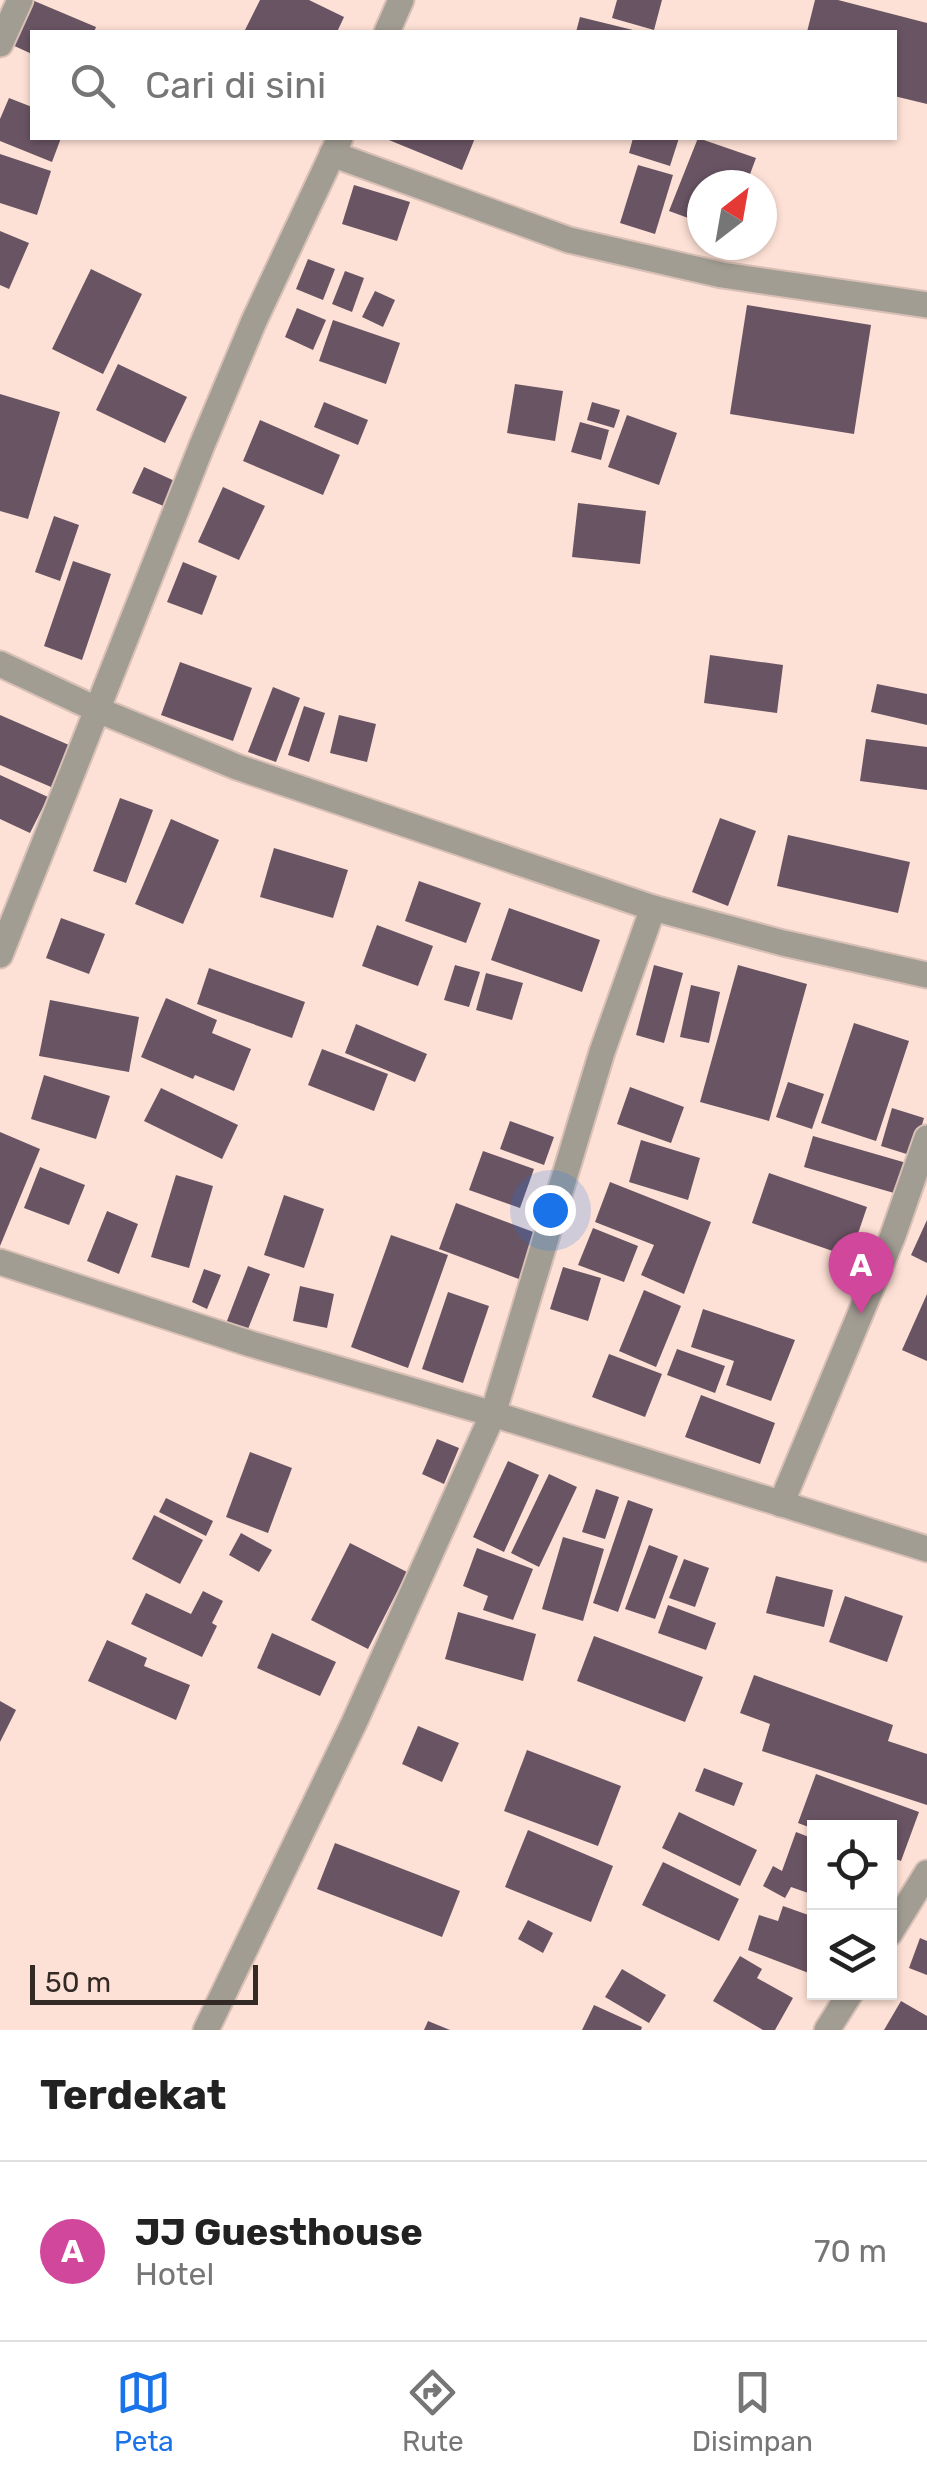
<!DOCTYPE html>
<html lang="id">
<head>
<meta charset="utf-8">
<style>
  body { margin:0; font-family:Rubik,sans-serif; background:#f6f6f6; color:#222 }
  .controls { position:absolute; right:30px; bottom:30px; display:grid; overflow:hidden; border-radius:0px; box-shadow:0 2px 8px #0004 }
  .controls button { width:90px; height:90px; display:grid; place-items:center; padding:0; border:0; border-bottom:2px solid #e0e0e0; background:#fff; color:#222; font:50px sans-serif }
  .compass { position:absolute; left:687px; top:170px; width:90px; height:90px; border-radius:50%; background:#fff; box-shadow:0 2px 8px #0004; rotate:31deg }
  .scale { position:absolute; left:30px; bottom:25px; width:228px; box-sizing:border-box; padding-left:10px; border:5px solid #332925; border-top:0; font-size:28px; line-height:35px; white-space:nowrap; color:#332925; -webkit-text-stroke:8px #fee1d6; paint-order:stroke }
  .you { position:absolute; left:550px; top:1210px; width:35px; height:35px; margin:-25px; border:8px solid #fff; border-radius:50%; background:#1a73e8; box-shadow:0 0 0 15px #1a73e833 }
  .badge { display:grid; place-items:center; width:65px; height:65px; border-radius:50%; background:#1a73e8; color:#fff; font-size:32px; font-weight:700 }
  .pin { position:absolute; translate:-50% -82px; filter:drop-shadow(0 2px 5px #0008) }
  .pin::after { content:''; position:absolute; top:52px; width:35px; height:30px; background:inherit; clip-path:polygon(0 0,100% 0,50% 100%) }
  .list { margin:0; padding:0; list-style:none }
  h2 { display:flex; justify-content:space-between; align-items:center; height:130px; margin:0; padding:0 40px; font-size:42px }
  h2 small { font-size:32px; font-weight:400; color:#767676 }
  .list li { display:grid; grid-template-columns:65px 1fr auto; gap:30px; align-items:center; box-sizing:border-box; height:180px; padding:0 40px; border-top:2px solid #e0e0e0 }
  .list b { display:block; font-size:38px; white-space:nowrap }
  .list p { margin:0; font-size:32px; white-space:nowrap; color:#767676 }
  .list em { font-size:32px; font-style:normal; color:#767676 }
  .icon { flex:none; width:55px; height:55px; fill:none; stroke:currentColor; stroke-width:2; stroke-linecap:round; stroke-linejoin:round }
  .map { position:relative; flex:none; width:927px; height:2030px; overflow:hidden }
  .search { position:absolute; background:#fff; box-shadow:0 2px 8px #0004; left:30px; right:30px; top:30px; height:110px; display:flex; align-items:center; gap:25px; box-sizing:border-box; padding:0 35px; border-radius:0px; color:#767676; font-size:38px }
  .sheet { height:310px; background:#fff }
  nav { display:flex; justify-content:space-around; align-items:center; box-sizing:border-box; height:140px; border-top:2px solid #e0e0e0; background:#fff; font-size:28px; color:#767676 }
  nav a { display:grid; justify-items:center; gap:5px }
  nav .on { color:#1a73e8 }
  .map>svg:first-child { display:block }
  .building { fill:#695463 }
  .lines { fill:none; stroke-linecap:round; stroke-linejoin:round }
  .minor-casing { stroke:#d9c0b6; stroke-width:29 }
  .minor { stroke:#a29d93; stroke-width:25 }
</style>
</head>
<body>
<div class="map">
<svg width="927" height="2030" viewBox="0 0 927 2030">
  <rect width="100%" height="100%" fill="#fee1d6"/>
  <g class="building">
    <path d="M 32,0 L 96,27 L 94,32 L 32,32 L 32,54 L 10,44 Z"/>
    <path d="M 260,0 L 309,0 L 344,17 L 337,32 L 244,32 Z"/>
    <path d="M 617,0 L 662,0 L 654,30 L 612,18 Z"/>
    <path d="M 815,0 L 838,0 L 927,23 L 927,104 L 894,96 L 894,32 L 807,32 Z"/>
    <path d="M 580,17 L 637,31 L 637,32 L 576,32 Z"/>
    <path d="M 9,98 L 32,107 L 32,138 L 61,138 L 52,162 L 0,141 L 0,119 Z"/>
    <path d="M 384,138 L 475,138 L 462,170 Z"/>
    <path d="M 633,138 L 679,138 L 670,166 L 629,153 Z"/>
    <path d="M 698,138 L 756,158 L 746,185 L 702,185 L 702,223 L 669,211 Z"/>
    <path d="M 0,154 L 51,171 L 37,215 L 0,203 Z"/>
    <path d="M 638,165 L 673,175 L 655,234 L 620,223 Z"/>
    <path d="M 354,185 L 410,202 L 397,241 L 342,224 Z"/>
    <path d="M 0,231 L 29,243 L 9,289 L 0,285 Z"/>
    <path d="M 308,259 L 335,269 L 323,300 L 296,289 Z"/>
    <path d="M 91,269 L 142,294 L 103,374 L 52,349 Z"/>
    <path d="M 345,271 L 364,278 L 352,312 L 332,304 Z"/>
    <path d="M 375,291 L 395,300 L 383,327 L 362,317 Z"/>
    <path d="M 747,305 L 871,325 L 854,434 L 730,414 Z"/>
    <path d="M 297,308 L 326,320 L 313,350 L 285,337 Z"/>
    <path d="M 333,320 L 400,343 L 386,384 L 319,361 Z"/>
    <path d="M 118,364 L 187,397 L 165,443 L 96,410 Z"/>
    <path d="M 515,384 L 563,391 L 555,441 L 507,433 Z"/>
    <path d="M 0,394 L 60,412 L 28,519 L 0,511 Z"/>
    <path d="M 324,402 L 368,420 L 358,445 L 314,427 Z"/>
    <path d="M 592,402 L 620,410 L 614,428 L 587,420 Z"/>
    <path d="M 627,415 L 677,433 L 659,485 L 608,467 Z"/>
    <path d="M 260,420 L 340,455 L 323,495 L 243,461 Z"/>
    <path d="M 580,422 L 609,430 L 601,460 L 571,452 Z"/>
    <path d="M 144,467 L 177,482 L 166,507 L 132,493 Z"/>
    <path d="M 223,487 L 265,506 L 239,560 L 198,542 Z"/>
    <path d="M 578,503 L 646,511 L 640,564 L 572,557 Z"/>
    <path d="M 54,516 L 79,525 L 60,581 L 35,572 Z"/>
    <path d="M 73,561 L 111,574 L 82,660 L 44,646 Z"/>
    <path d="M 183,562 L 217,576 L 202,615 L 167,602 Z"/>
    <path d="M 710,655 L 783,665 L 777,713 L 704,703 Z"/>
    <path d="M 180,662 L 252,688 L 233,741 L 161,715 Z"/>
    <path d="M 877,684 L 927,694 L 927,725 L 871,712 Z"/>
    <path d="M 273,687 L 300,698 L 276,762 L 248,752 Z"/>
    <path d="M 304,706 L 325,713 L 309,762 L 288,755 Z"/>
    <path d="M 0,715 L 69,745 L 51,787 L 0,765 Z"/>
    <path d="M 339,715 L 376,724 L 367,762 L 330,753 Z"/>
    <path d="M 866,739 L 927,747 L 927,790 L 860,781 Z"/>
    <path d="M 0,775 L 48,797 L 30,833 L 0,819 Z"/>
    <path d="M 120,798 L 153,810 L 126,883 L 93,871 Z"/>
    <path d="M 720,818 L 756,831 L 728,906 L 692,892 Z"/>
    <path d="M 171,819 L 219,840 L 183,924 L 135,904 Z"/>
    <path d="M 788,835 L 910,862 L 898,913 L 777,886 Z"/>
    <path d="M 274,848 L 348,870 L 333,918 L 260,897 Z"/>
    <path d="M 419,881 L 481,903 L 466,943 L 405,921 Z"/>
    <path d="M 509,908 L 600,940 L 582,992 L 491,960 Z"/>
    <path d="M 61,918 L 105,934 L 89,974 L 46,958 Z"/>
    <path d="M 377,925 L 433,946 L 418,986 L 362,966 Z"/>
    <path d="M 455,965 L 480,972 L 469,1007 L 444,1000 Z"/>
    <path d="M 654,965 L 683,973 L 664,1043 L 636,1035 Z"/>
    <path d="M 738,965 L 807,984 L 769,1121 L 700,1102 Z"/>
    <path d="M 209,968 L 305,1002 L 292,1038 L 197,1004 Z"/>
    <path d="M 486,973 L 523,983 L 512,1020 L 476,1010 Z"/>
    <path d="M 691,985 L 720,992 L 709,1043 L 680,1037 Z"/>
    <path d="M 166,998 L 217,1020 L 212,1033 L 251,1049 L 234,1091 L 195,1075 L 193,1079 L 141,1057 Z"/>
    <path d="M 50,1000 L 139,1017 L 129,1072 L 39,1056 Z"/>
    <path d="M 854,1023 L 909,1041 L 876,1141 L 821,1123 Z"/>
    <path d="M 356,1024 L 427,1054 L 415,1082 L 345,1053 Z"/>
    <path d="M 322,1049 L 388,1074 L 374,1111 L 308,1085 Z"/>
    <path d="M 44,1075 L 110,1096 L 96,1139 L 31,1119 Z"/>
    <path d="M 788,1082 L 824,1094 L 812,1129 L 776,1117 Z"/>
    <path d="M 630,1087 L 684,1107 L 671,1143 L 617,1124 Z"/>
    <path d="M 161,1088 L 238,1125 L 222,1159 L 144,1121 Z"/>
    <path d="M 892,1108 L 924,1118 L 913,1156 L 881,1146 Z"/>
    <path d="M 510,1121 L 554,1137 L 544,1165 L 500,1149 Z"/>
    <path d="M 0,1132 L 40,1149 L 0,1246 Z"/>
    <path d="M 813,1136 L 910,1164 L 901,1195 L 804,1167 Z"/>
    <path d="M 641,1140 L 700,1158 L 688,1200 L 629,1182 Z"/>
    <path d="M 483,1151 L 534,1169 L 520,1208 L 469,1190 Z"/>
    <path d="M 40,1167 L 85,1185 L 69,1225 L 24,1208 Z"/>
    <path d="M 769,1173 L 867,1207 L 850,1257 L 752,1223 Z"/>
    <path d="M 176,1175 L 213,1186 L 189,1268 L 151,1257 Z"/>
    <path d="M 610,1182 L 711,1222 L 684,1294 L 641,1275 L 654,1245 L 595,1222 Z"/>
    <path d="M 284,1195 L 324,1209 L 304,1268 L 264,1255 Z"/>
    <path d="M 456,1203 L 544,1236 L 527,1282 L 439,1249 Z"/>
    <path d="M 107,1211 L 138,1224 L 119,1274 L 87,1261 Z"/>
    <path d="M 927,1220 L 927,1263 L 911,1255 Z"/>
    <path d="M 593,1228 L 638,1246 L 624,1282 L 578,1265 Z"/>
    <path d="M 391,1235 L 448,1255 L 408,1368 L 351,1347 Z"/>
    <path d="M 248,1266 L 270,1274 L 246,1334 L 225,1326 Z"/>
    <path d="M 563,1267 L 601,1278 L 588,1321 L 550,1309 Z"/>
    <path d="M 204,1269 L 221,1275 L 207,1309 L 192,1302 Z"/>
    <path d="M 300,1286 L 334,1294 L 327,1328 L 293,1321 Z"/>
    <path d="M 644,1290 L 681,1306 L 656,1367 L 619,1351 Z"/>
    <path d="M 448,1292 L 489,1306 L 463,1383 L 422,1369 Z"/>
    <path d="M 927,1294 L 927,1361 L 902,1350 Z"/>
    <path d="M 703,1309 L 795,1340 L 771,1401 L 726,1385 L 734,1361 L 691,1347 Z"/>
    <path d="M 677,1349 L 725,1366 L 715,1393 L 667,1375 Z"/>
    <path d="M 609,1354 L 662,1374 L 645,1417 L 592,1397 Z"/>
    <path d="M 701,1395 L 775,1423 L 760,1464 L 685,1437 Z"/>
    <path d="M 437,1439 L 459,1448 L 444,1484 L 422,1474 Z"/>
    <path d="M 250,1452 L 292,1468 L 268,1533 L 226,1517 Z"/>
    <path d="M 508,1461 L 539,1475 L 504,1552 L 473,1537 Z"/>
    <path d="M 549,1474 L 577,1487 L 539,1567 L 511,1553 Z"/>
    <path d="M 596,1489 L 619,1497 L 605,1539 L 582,1532 Z"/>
    <path d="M 166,1498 L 213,1521 L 206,1536 L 159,1512 Z"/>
    <path d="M 628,1500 L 653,1509 L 618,1612 L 593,1603 Z"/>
    <path d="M 154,1515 L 203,1540 L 180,1584 L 132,1559 Z"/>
    <path d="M 241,1533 L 272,1550 L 259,1572 L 229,1555 Z"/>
    <path d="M 563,1537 L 604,1549 L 583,1621 L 542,1609 Z"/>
    <path d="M 350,1543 L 407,1572 L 368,1649 L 311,1620 Z"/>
    <path d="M 649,1545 L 678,1556 L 655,1619 L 625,1609 Z"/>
    <path d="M 477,1548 L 533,1569 L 513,1620 L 483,1610 L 488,1596 L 463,1586 Z"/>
    <path d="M 684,1559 L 709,1568 L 695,1607 L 669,1598 Z"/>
    <path d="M 776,1576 L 833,1590 L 824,1627 L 766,1613 Z"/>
    <path d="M 203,1591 L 223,1601 L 212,1623 L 217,1626 L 202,1657 L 131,1624 L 146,1593 L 191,1614 Z"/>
    <path d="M 845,1596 L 903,1616 L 887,1662 L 829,1642 Z"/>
    <path d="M 668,1605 L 716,1623 L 706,1650 L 658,1633 Z"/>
    <path d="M 458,1612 L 536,1634 L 523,1681 L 445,1659 Z"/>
    <path d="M 272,1633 L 336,1662 L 320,1696 L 257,1668 Z"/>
    <path d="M 594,1636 L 703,1677 L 685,1722 L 577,1681 Z"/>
    <path d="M 107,1640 L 147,1658 L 144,1666 L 190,1685 L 176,1720 L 88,1681 Z"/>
    <path d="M 754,1675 L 893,1725 L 888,1741 L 927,1754 L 927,1805 L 762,1751 L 770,1724 L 740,1713 Z"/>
    <path d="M 0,1701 L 16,1710 L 0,1742 Z"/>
    <path d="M 418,1726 L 459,1743 L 442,1782 L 402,1764 Z"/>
    <path d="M 527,1750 L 621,1786 L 598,1846 L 504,1811 Z"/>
    <path d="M 704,1768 L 743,1783 L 734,1806 L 695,1791 Z"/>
    <path d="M 816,1774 L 919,1812 L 901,1861 L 890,1857 L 890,1828 L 814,1829 L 798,1823 Z"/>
    <path d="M 679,1812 L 757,1850 L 740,1886 L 662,1848 Z"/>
    <path d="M 528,1830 L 613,1866 L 591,1922 L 505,1887 Z"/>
    <path d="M 796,1832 L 814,1839 L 814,1895 L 791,1887 L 785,1898 L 763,1886 L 773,1866 L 782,1871 Z"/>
    <path d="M 335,1843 L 460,1891 L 442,1937 L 317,1889 Z"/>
    <path d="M 663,1862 L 739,1899 L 719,1941 L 642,1905 Z"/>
    <path d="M 783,1906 L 814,1917 L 814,1975 L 748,1950 L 759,1915 L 778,1921 Z"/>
    <path d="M 528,1920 L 553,1933 L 543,1953 L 518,1939 Z"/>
    <path d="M 920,1938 L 927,1941 L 927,1975 L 909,1968 Z"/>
    <path d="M 740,1956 L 762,1969 L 757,1978 L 793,1998 L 775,2030 L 763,2030 L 713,2001 Z"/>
    <path d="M 622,1969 L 666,1995 L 649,2023 L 605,1997 Z"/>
    <path d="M 901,2001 L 927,2016 L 927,2030 L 884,2030 Z"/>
    <path d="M 594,2005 L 642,2027 L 641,2030 L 582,2030 Z"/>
    <path d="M 428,2021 L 450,2030 L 424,2030 Z"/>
  </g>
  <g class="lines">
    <defs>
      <g id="minor">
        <path d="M 387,32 L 401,0"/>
        <path d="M 0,44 L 20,0"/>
        <path d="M 332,154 L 569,240 L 722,275 L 927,305"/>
        <path d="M 0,664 L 98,710 L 237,767 L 653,908 L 783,943 L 927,975"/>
        <path d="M 0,955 L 202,445 L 254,321 L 340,138"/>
        <path d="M 0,1262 L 251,1344 L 493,1414 L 927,1549"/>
        <path d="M 781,1504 L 892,1238 L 927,1138"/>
        <path d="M 890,1933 L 927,1873"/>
        <path d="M 206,2030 L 354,1723 L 493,1414 L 602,1052 L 653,908"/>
        <path d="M 827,2030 L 851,1992"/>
      </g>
    </defs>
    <use href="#minor" class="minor-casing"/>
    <use href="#minor" class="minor"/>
  </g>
</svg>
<div class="controls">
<button><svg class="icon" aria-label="locate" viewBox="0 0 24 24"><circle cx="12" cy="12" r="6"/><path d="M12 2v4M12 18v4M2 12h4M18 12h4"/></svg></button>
<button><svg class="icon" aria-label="layers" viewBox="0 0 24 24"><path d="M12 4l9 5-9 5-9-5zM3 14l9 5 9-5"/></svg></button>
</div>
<svg class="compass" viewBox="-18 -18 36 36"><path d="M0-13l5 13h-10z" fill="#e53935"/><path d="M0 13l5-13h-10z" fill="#767676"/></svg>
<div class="scale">50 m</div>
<div class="you"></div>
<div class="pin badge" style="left:861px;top:1314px;background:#d1479c">A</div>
<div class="search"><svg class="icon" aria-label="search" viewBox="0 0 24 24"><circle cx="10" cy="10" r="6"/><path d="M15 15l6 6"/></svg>Cari di sini</div>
</div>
<section class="sheet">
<h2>Terdekat<small></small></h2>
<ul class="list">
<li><span class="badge" style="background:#d1479c">A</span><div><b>JJ Guesthouse</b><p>Hotel</p></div><em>70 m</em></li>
</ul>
</section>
<nav>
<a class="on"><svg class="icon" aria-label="map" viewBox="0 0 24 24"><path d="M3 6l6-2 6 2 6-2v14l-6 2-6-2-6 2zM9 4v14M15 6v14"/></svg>Peta</a>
<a><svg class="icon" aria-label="directions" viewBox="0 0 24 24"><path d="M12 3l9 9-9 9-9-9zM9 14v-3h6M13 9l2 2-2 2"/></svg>Rute</a>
<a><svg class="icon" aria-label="saved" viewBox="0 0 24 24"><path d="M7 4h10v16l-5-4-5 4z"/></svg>Disimpan</a>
</nav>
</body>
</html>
